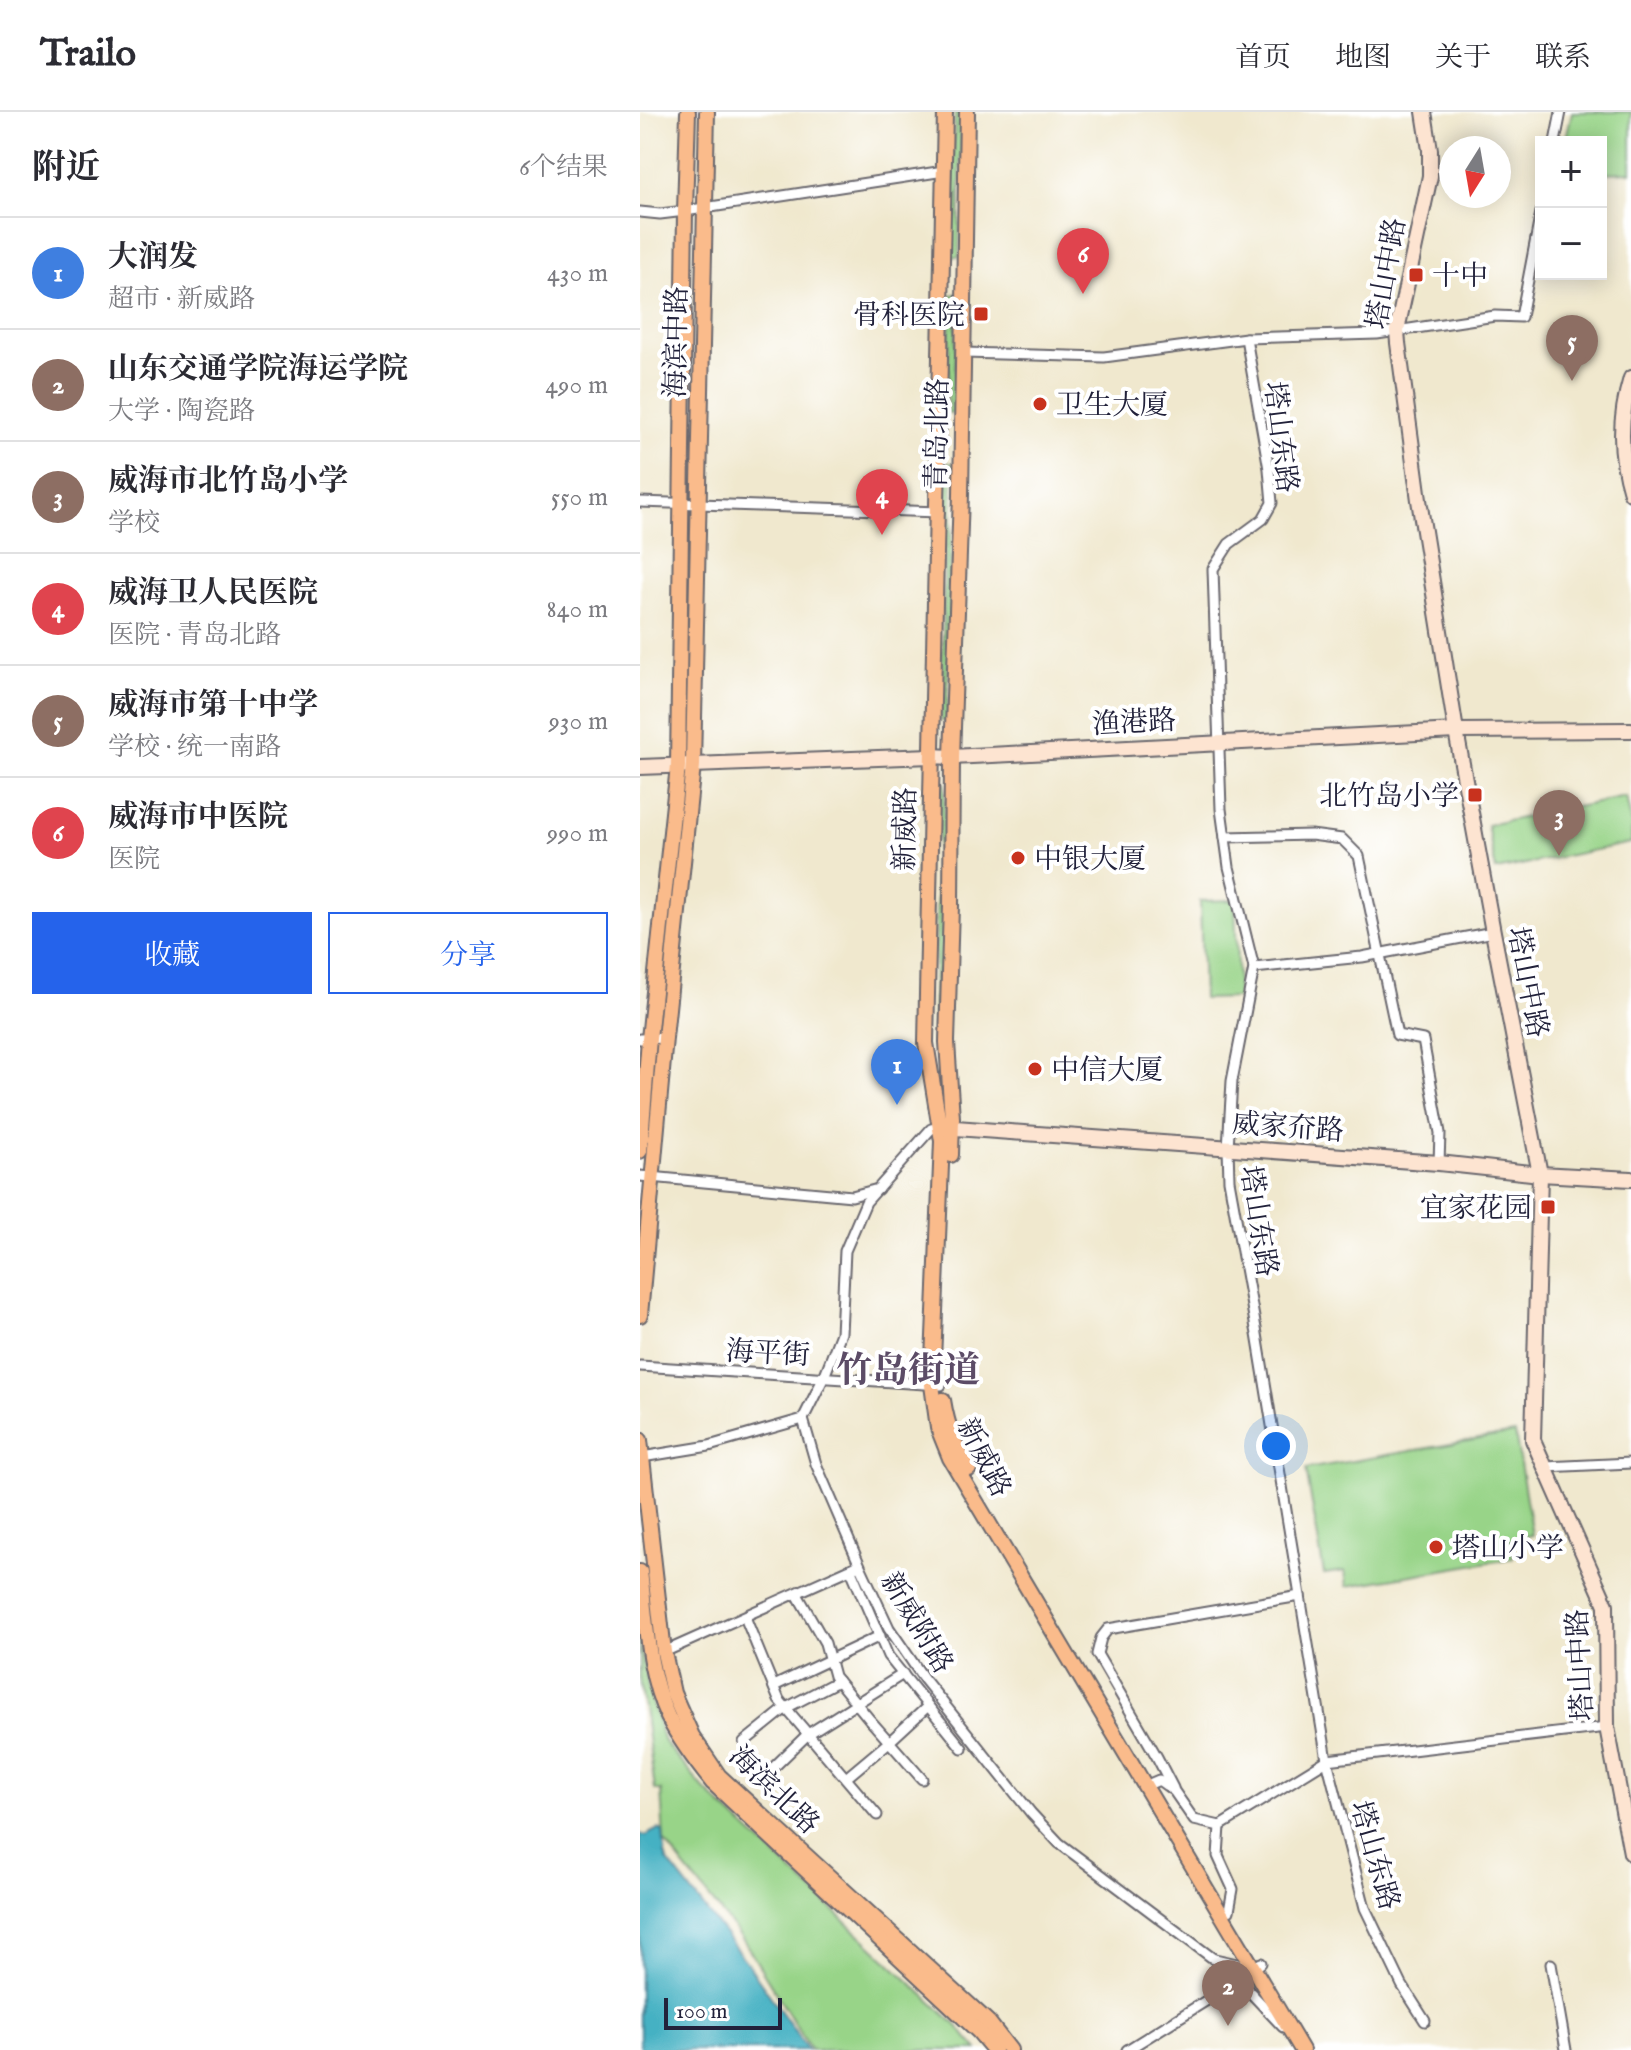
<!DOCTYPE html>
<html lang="zh">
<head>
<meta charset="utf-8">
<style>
  body { margin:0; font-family:"IM FELL English","Noto Serif SC",serif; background:#f2f2f3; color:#2b2b33 }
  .controls { position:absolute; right:24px; top:24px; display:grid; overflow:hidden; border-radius:0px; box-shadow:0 4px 20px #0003 }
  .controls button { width:72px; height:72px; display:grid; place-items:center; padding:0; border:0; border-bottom:2px solid #e1e1e2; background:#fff; color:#2b2b33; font:40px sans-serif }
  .compass { position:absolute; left:799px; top:24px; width:72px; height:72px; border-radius:50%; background:#fff; box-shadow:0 4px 20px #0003; rotate:191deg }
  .scale { position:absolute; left:24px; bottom:20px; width:118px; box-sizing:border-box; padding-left:8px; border:4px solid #22223b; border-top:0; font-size:22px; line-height:28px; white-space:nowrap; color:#22223b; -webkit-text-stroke:6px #fff; paint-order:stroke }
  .you { position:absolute; left:636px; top:1334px; width:28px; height:28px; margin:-20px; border:6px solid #fff; border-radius:50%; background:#1a73e8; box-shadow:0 0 0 12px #1a73e833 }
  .badge { display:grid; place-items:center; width:52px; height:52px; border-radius:50%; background:#2563eb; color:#fff; font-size:26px; font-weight:700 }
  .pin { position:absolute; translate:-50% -66px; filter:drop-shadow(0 2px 4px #0008) }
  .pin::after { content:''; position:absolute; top:42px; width:28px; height:24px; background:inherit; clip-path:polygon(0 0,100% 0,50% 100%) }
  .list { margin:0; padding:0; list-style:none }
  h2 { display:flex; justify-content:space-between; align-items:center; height:104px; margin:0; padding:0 32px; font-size:34px }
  h2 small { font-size:26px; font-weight:400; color:#7c7c81 }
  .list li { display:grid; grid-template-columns:52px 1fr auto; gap:24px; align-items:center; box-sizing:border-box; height:112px; padding:0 32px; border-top:2px solid #e1e1e2 }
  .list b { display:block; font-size:30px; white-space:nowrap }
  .list p { margin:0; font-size:26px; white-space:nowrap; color:#7c7c81 }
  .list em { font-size:26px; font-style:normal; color:#7c7c81 }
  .actions { display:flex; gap:16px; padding:24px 32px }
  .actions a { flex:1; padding:18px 0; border:2px solid #2563eb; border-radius:0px; text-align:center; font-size:28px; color:#2563eb }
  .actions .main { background:#2563eb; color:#fff }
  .map { position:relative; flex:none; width:991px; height:1938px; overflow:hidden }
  header { display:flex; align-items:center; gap:48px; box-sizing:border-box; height:112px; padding:0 40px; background:#fff; border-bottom:2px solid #e1e1e2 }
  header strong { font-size:38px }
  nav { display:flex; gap:44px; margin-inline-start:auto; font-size:28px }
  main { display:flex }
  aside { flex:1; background:#fff }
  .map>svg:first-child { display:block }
  .green { fill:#98d488; stroke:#5d7b62; stroke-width:2 }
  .water { fill:#45b1c3; stroke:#346a7f; stroke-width:2 }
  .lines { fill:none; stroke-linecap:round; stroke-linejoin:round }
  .street-casing { stroke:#6a676e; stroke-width:13 }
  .secondary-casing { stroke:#6a676e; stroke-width:18 }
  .primary-casing { stroke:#6a676e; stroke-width:18 }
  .street { stroke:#fff; stroke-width:9 }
  .secondary { stroke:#fde4d1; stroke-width:14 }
  .primary { stroke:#fabb8b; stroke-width:14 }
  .poi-dot { fill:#c8321e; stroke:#fff; stroke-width:3 }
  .labels { text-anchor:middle; stroke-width:8; stroke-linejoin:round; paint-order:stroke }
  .street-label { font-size:28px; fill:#22223b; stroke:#fff }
  .poi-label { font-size:28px; fill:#22223b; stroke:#fff; text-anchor:start }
  .district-label { font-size:36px; font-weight:bold; fill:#5c4c67; stroke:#fff }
</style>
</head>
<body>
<header>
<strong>Trailo</strong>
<nav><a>首页</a><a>地图</a><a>关于</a><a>联系</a></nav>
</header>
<main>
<aside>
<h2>附近<small>6个结果</small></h2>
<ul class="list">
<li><span class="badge" style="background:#3f7fe0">1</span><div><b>大润发</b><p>超市 · 新威路</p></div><em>430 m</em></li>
<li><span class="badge" style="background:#8d6e63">2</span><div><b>山东交通学院海运学院</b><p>大学 · 陶瓷路</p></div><em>490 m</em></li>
<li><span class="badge" style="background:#8d6e63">3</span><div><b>威海市北竹岛小学</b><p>学校</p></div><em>550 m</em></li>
<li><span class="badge" style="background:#e0444e">4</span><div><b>威海卫人民医院</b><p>医院 · 青岛北路</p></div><em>840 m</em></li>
<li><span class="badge" style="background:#8d6e63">5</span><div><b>威海市第十中学</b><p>学校 · 统一南路</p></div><em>930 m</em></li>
<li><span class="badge" style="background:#e0444e">6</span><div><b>威海市中医院</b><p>医院</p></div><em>990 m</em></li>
</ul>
<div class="actions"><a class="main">收藏</a><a>分享</a></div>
</aside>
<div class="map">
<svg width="991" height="1938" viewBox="0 0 991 1938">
  <rect width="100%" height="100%" fill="#fff"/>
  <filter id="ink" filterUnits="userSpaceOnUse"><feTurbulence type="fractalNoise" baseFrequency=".0125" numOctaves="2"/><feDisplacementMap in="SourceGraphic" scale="16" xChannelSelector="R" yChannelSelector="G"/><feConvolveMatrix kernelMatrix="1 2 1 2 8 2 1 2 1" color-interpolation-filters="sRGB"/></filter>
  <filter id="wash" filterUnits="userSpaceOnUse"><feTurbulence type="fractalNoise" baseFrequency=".006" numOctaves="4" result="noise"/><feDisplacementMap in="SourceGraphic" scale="32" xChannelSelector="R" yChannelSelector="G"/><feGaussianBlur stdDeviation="1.8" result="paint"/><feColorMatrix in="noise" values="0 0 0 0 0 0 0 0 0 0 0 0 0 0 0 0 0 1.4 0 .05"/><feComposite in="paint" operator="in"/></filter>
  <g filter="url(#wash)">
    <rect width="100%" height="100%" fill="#f0e8ce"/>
    <g class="green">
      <path d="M 315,0 L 321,0 L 319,145 L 311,145 Z"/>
      <path d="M 932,0 L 991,0 L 991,60 L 961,61 L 961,30 L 925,30 Z"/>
      <path d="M 317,182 L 314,301 L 308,301 L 310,183 Z"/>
      <path d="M 307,351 L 313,351 L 307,609 L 301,609 Z"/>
      <path d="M 300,670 L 305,671 L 300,928 L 293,929 Z"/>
      <path d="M 986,685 L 991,710 L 991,731 L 856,758 L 847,713 Z"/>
      <path d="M 595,788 L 598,886 L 563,887 L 560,789 Z"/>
      <path d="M 875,1321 L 892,1423 L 870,1427 L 873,1446 L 707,1474 L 705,1459 L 684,1462 L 666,1357 Z"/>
      <path d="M 0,1528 L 8,1575 L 24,1630 L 64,1677 L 318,1915 L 338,1938 L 171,1938 L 104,1829 L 24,1729 L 21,1678 L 15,1678 L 0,1565 Z"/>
    </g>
    <path class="water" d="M 18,1717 L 23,1719 L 25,1742 L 27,1748 L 108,1852 L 168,1938 L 0,1938 L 0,1722 L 5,1724 Z"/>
  </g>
  <g filter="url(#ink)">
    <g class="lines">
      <defs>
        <g id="street">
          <path d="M 915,30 L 921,0"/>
          <path d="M 0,100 L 20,102 L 45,99 L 304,59"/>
          <path d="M 606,226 L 629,357 L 632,391 L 623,407 L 589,432 L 573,457 L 581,697 L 589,755 L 614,856 L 592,969 L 588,1036 L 589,1068 L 617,1222 L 687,1648 L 725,1796 L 762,1873 L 785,1909"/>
          <path d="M 324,241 L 464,245 L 606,226 L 737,222 L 855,204 L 881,205 L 901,100"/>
          <path d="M 0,390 L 299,400"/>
          <path d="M 585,725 L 671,723 L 702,727 L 719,744 L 757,923 L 783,928 L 800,1021 L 799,1051"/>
          <path d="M 614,856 L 722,845 L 853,820"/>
          <path d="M 0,927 L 25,926"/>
          <path d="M 301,1015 L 291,1017 L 226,1090 L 205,1139 L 201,1221 L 184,1265 L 163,1307 L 176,1352 L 221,1456 L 249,1516 L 284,1567 L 391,1701 L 419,1731 L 591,1860 L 643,1915"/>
          <path d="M 0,1064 L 212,1084 L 238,1077"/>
          <path d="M 0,1254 L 301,1273"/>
          <path d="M 2,1345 L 69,1334 L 163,1307"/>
          <path d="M 905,1355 L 991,1351"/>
          <path d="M 211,1458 L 248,1544 L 322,1636"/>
          <path d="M 157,1482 L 185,1531 L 194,1564 L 230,1608 L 282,1667"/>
          <path d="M 105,1505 L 139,1588 L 237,1703"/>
          <path d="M 24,1540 L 219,1453"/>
          <path d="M 134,1574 L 240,1524"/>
          <path d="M 104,1630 L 146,1596 L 198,1569"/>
          <path d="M 134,1655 L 168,1622 L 263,1562"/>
          <path d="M 206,1666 L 249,1630 L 288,1594"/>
          <path d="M 512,1671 L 519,1668 L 534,1679 L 554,1708 L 580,1714 L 687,1648 L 967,1615"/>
          <path d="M 533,1676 L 517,1645 L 457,1542 L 461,1526 L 468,1517 L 660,1484"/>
          <path d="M 580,1714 L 578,1744 L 593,1777 L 589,1799"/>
          <path d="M 575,1847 L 614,1856"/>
          <path d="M 911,1852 L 926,1938"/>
          <path d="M 487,1938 L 585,1877 L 621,1851"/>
        </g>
        <g id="secondary">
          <path d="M 784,0 L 790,38 L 790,64 L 760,204 L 757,219 L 758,231 L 779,388 L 816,619 L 853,820 L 900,1062 L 893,1328 L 966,1493 L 967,1615 L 991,1741"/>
          <path d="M 991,266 C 979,306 979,341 991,381"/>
          <path d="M 0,655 L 291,644 L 312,645 L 816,619 L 991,618"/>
          <path d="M 302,1015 L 799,1051 L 900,1062 L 991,1067"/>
        </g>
        <g id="primary">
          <path d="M 305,0 L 286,931 L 302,1029 L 292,1273 L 298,1316 L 310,1346 L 662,1938"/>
          <path d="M 0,1039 L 9,927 L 38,654 L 45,99 L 48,0"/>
          <path d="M 311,1043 L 312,1006 L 307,930 L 311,794 L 312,645 L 321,383 L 327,0"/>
          <path d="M 0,1203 L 25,926 L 53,653 L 67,0"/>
          <path d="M 303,1288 C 307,1313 315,1336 329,1357"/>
          <path d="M 0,1328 L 24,1540 L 33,1581 L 52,1624 L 79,1664 L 349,1911 L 370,1938"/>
          <path d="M 0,1460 C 6,1507 7,1561 28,1605 C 40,1629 56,1650 73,1671 L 339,1920 L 354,1938"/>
        </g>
      </defs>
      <use href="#street" class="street-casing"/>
      <use href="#secondary" class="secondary-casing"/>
      <use href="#primary" class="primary-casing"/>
      <use href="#street" class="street"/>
      <use href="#secondary" class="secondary"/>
      <use href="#primary" class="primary"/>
    </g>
  </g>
  <g class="poi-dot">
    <rect x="768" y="155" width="16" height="16" rx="4"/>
    <rect x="333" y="194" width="16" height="16" rx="4"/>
    <circle cx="400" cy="292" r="8"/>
    <rect x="827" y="675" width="16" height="16" rx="4"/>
    <circle cx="378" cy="746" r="8"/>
    <circle cx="395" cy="957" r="8"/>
    <rect x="900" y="1087" width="16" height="16" rx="4"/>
    <circle cx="796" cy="1435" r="8"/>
  </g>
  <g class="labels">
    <g class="street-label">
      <text transform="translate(745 161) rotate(-80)" y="10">塔山中路</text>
      <text transform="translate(35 230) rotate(-89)" y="10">海滨中路</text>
      <text transform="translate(296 322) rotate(-89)" y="10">青岛北路</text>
      <text transform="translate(642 325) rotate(83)" y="10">塔山东路</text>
      <text transform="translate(494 609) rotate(-3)" y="10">渔港路</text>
      <text transform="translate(264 717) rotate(-89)" y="10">新威路</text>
      <text transform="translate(889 870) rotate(79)" y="10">塔山中路</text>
      <text transform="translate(648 1014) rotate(4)" y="10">威家夼路</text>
      <text transform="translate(620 1109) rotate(81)" y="10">塔山东路</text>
      <text transform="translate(128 1240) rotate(3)" y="10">海平街</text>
      <text transform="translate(345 1345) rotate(63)" y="10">新威路</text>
      <text transform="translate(278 1510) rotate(59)" y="10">新威附路</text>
      <text transform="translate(939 1553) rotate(-93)" y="10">塔山中路</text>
      <text transform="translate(135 1677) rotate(44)" y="10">海滨北路</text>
      <text transform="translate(736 1743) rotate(74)" y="10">塔山东路</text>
    </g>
    <g class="poi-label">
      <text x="792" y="173">十中</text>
      <text x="325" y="212" text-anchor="end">骨科医院</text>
      <text x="416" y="302">卫生大厦</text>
      <text x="819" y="693" text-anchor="end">北竹岛小学</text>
      <text x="394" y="756">中银大厦</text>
      <text x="411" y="967">中信大厦</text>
      <text x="892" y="1105" text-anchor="end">宜家花园</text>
      <text x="812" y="1445">塔山小学</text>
    </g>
    <g class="district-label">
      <text x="268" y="1270">竹岛街道</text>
    </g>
  </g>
</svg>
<div class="controls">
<button>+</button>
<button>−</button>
</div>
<svg class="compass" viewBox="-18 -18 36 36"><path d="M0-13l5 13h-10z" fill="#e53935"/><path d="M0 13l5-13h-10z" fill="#7c7c81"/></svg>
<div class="scale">100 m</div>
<div class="you"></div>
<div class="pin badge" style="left:257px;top:993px;background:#3f7fe0">1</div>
<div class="pin badge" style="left:588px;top:1914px;background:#8d6e63">2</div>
<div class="pin badge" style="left:919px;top:744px;background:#8d6e63">3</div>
<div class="pin badge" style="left:242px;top:423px;background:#e0444e">4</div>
<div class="pin badge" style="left:932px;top:269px;background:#8d6e63">5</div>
<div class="pin badge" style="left:443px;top:182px;background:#e0444e">6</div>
</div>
</main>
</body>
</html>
